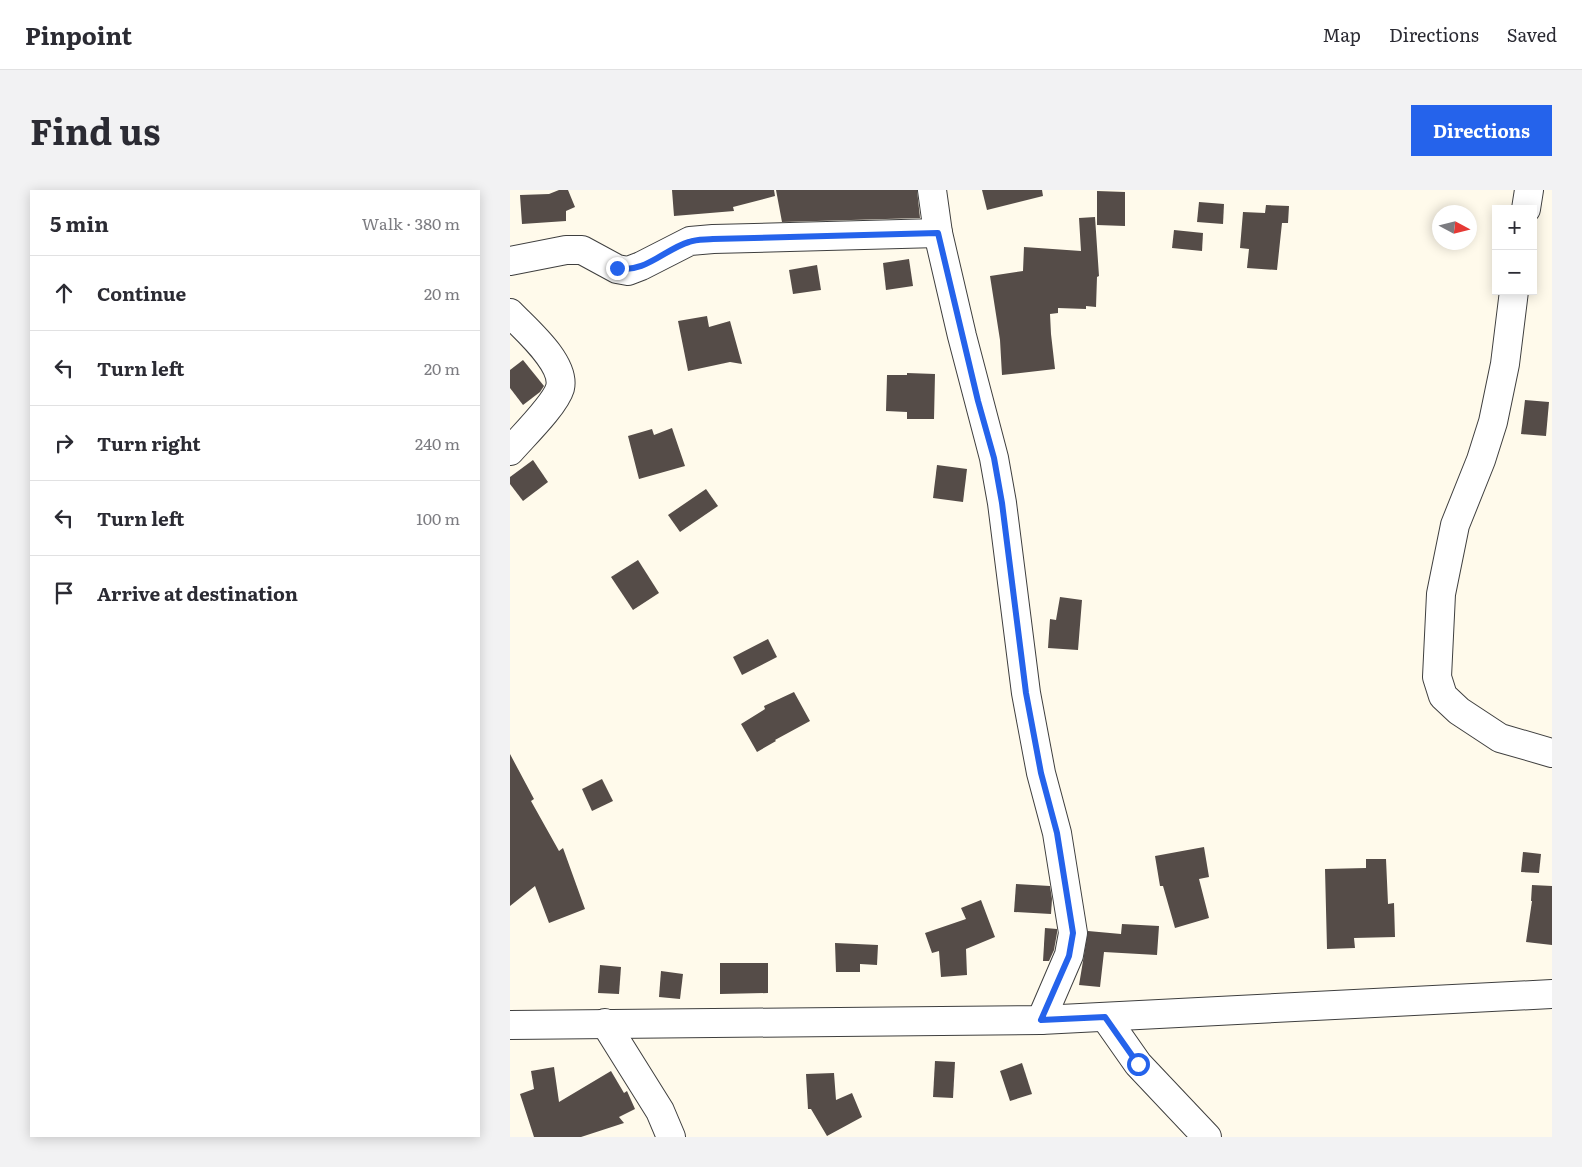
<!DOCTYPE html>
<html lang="en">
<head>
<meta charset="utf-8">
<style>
  body { margin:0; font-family:Literata,serif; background:#f2f2f3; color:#2b2b33 }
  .controls { position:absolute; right:15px; top:15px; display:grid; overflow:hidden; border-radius:0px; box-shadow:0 2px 12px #0003 }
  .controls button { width:45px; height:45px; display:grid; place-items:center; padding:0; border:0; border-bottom:1px solid #e1e1e2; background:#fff; color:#2b2b33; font:25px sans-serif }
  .compass { position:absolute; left:922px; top:15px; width:45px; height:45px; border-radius:50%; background:#fff; box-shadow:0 2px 12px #0003; rotate:97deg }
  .stop { position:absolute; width:15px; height:15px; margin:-11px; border:4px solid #2563eb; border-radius:50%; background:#fff }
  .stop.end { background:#2563eb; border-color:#fff; box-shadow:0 1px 5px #0008 }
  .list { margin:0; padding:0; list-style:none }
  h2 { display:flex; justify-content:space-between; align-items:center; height:65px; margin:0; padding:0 20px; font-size:21px }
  h2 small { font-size:16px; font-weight:400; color:#7c7c81 }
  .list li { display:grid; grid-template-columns:32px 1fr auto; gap:15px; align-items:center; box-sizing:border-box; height:75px; padding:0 20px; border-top:1px solid #e1e1e2 }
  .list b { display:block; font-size:19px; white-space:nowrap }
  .list em { font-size:16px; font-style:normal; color:#7c7c81 }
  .icon { flex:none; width:28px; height:28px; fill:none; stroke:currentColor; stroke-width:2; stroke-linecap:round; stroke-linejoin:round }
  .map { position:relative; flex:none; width:1042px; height:947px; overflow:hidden; border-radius:0px }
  header { display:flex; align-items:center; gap:30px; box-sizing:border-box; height:70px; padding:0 25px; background:#fff; border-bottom:1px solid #e1e1e2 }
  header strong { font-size:24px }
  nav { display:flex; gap:28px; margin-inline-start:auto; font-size:18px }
  .intro { display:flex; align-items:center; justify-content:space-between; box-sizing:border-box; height:120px; padding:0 30px }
  h1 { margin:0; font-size:35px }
  .button { padding:12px 22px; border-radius:0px; background:#2563eb; color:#fff; font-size:18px; font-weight:700 }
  main { display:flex; gap:30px; padding:0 30px }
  aside { flex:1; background:#fff; border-radius:0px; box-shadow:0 2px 12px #0003 }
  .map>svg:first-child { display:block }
  .building { fill:#554c48 }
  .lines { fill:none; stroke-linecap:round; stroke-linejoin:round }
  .minor-casing { stroke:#3f3f3f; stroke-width:30 }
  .minor { stroke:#fff; stroke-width:28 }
  .route { stroke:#2563eb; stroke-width:6 }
</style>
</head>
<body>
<header>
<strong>Pinpoint</strong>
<nav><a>Map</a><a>Directions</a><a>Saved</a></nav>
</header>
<div class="intro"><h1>Find us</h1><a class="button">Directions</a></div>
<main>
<aside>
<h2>5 min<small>Walk · 380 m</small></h2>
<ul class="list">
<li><svg class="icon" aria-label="ahead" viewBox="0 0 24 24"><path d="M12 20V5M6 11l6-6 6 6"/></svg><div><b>Continue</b></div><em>20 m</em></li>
<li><svg class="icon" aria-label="left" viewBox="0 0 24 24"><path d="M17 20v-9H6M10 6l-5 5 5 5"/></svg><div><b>Turn left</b></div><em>20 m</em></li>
<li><svg class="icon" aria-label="right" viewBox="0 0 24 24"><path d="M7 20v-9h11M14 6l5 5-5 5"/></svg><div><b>Turn right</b></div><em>240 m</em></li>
<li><svg class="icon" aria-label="left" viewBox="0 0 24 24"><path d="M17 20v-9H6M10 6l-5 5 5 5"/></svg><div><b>Turn left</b></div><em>100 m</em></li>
<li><svg class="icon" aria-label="arrive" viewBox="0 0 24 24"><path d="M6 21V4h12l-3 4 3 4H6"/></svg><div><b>Arrive at destination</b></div></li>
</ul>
</aside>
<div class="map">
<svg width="1042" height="947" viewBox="0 0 1042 947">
  <rect width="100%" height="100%" fill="#fffaeb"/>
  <g class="building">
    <path d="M 49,0 L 58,0 L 65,17 L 56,21 L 56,31 L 12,34 L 10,5 L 39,4 Z"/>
    <path d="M 162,0 L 264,0 L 265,6 L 223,17 L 224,21 L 164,26 Z"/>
    <path d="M 266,0 L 407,0 L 410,28 L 272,32 Z"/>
    <path d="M 472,0 L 532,0 L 533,6 L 477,20 Z"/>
    <path d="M 587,1 L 615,2 L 615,36 L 587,35 Z"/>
    <path d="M 689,12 L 714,14 L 713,34 L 687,32 Z"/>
    <path d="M 756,15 L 779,16 L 778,33 L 772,33 L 767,80 L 737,78 L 739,59 L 730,58 L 733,22 L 755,23 Z"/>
    <path d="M 585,27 L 589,86 L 587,87 L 586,117 L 576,116 L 576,119 L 548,118 L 548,123 L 540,124 L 541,144 L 545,179 L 492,185 L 490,150 L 480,86 L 513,81 L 514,57 L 571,61 L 569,28 Z"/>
    <path d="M 664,40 L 693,43 L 692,61 L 662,58 Z"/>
    <path d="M 399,69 L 403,96 L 376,100 L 373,73 Z"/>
    <path d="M 307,75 L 311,100 L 283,104 L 279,80 Z"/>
    <path d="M 197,126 L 199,137 L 220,131 L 232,174 L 220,172 L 178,181 L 168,131 Z"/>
    <path d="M 13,170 L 34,196 L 30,202 L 13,215 L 0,198 L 0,180 Z"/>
    <path d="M 397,183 L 425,184 L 424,229 L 397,229 L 397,222 L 376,221 L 377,185 L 397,185 Z"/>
    <path d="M 1015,210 L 1039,212 L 1036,246 L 1011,244 Z"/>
    <path d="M 162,238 L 175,276 L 129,289 L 118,246 L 142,239 L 144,245 Z"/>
    <path d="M 23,270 L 38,292 L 13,311 L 0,294 L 0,287 Z"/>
    <path d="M 427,275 L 457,279 L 453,312 L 423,308 Z"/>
    <path d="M 196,299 L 208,316 L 170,342 L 158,325 Z"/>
    <path d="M 128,370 L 149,403 L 123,420 L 101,387 Z"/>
    <path d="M 550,407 L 572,410 L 568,460 L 538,458 L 540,429 L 546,430 Z"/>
    <path d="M 258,449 L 267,467 L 232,485 L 223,467 Z"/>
    <path d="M 284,502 L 300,531 L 265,550 L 266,551 L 247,562 L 231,534 L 255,519 L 254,516 Z"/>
    <path d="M 0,564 L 24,609 L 21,611 L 49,661 L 53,658 L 75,719 L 39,733 L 25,696 L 0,716 Z"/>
    <path d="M 92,589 L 103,611 L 82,621 L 72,599 Z"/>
    <path d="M 694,657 L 699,687 L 689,689 L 699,728 L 665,738 L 653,696 L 650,696 L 645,666 Z"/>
    <path d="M 1013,662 L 1031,664 L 1029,683 L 1011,682 Z"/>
    <path d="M 856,669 L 876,669 L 878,714 L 884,713 L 885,747 L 844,748 L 845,758 L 817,759 L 815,679 L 856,678 Z"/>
    <path d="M 506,694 L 540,696 L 542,709 L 541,724 L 504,722 Z"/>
    <path d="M 1022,695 L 1042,696 L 1042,755 L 1016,752 L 1022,711 L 1021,711 Z"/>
    <path d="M 471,710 L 485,747 L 456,759 L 457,785 L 431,787 L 429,761 L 422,763 L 415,743 L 456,729 L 451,718 Z"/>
    <path d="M 612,734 L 649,736 L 647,765 L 594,762 L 590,797 L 569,795 L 578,741 L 611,744 Z"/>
    <path d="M 535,738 L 547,739 L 547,743 L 544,760 L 539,771 L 533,771 Z"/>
    <path d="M 325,753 L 368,755 L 367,775 L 350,774 L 350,782 L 326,782 Z"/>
    <path d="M 210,773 L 258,773 L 258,803 L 210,804 Z"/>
    <path d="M 90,775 L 111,777 L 109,804 L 88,803 Z"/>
    <path d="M 151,781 L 173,784 L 170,809 L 149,807 Z"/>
    <path d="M 425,871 L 445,872 L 443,908 L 423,907 Z"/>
    <path d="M 512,873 L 522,904 L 500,911 L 490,881 Z"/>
    <path d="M 44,877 L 49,912 L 101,881 L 114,903 L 117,901 L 125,919 L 109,927 L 114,933 L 71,947 L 24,947 L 10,904 L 24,899 L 21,881 Z"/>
    <path d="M 324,883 L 326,910 L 342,903 L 352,927 L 317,946 L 301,919 L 298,919 L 296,884 Z"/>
  </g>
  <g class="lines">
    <defs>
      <g id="minor">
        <path d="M 422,0 L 428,43 L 452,146 L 484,268 L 492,313 L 516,503 L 531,583 L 547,643 L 563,743 L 559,765 L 531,830"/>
        <path d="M 1016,19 L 1019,0"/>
        <path d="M 0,71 L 56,60 L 72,60 L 107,79 L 118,81 L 131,76 L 180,51 L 203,49 L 428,43"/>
        <path d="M 1004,101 L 995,174 L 983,232 L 971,270 L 945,335 L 931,404 L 927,487 L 933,506 L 949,521 L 990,548 L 1042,563"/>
        <path d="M 0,123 C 15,139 56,173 50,198 C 45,215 13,246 0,261"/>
        <path d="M 595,827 L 628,874 L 697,947"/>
        <path d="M 95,833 L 150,921 L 161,947"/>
        <path d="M 0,835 L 531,830 L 1042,804"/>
      </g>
    </defs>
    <use href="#minor" class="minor-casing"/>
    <use href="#minor" class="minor"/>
  </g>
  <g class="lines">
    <path class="route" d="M 107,78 C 134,84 155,59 179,52 C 187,49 195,50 203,49 L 428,43 L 468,211 L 484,268 L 492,313 L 516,503 L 531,583 L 547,643 L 563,743 L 559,766 L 531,830 L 595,827 L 628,874"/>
  </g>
</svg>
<div class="controls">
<button>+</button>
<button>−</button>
</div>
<svg class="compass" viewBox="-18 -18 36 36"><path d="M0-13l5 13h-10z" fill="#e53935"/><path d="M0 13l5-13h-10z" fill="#7c7c81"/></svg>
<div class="stop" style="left:628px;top:874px"></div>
<div class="stop end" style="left:107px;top:78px"></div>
</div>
</main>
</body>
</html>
